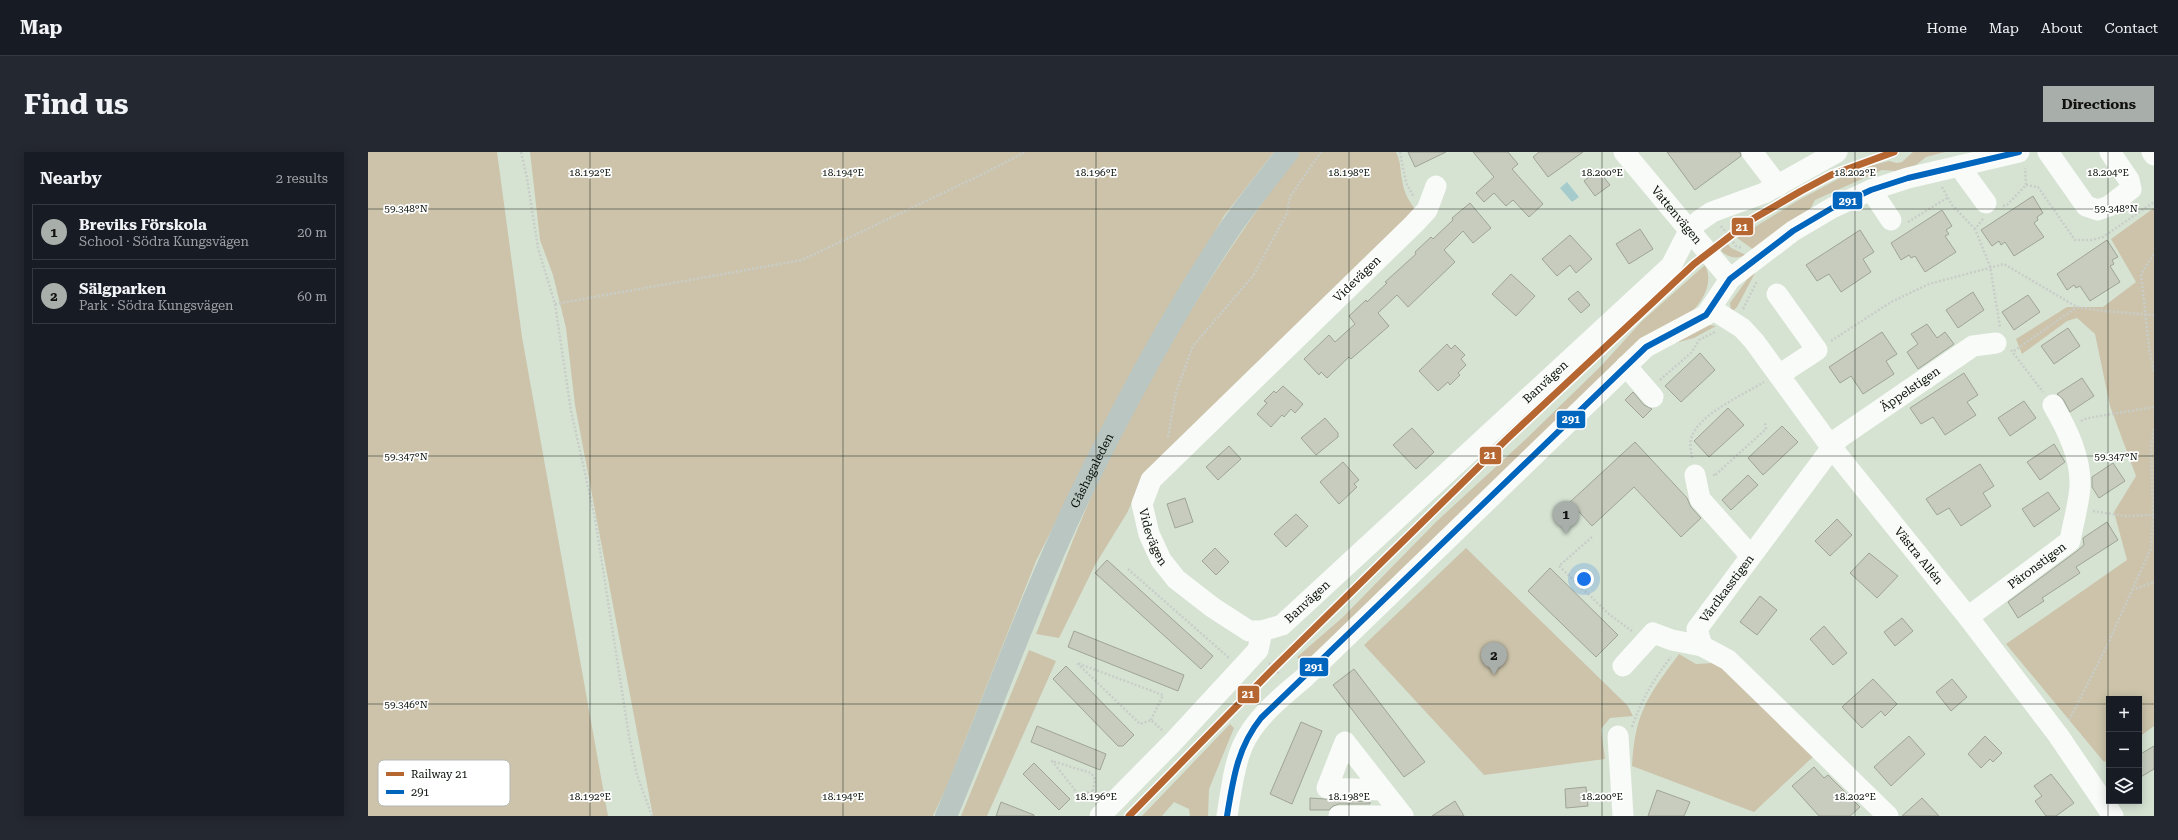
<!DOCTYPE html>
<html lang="en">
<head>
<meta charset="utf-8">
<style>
  body { margin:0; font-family:"Roboto Serif",serif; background:#242831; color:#f1f3f6 }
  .controls { position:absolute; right:12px; bottom:12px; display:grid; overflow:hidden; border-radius:0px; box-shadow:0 2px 10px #0003 }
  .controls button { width:36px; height:36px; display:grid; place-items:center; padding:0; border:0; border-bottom:1px solid #363941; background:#171b24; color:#f1f3f6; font:20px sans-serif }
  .you { position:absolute; left:1216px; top:427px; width:14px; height:14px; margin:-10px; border:3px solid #fff; border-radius:50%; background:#1a73e8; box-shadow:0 0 0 6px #1a73e833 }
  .badge { display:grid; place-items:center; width:26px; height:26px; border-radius:50%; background:#a8aeaa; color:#111; font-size:13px; font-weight:700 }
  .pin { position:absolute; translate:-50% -33px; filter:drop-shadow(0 1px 2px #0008) }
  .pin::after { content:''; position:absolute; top:21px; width:14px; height:12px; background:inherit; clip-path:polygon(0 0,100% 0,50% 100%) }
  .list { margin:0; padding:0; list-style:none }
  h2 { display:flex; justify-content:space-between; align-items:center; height:52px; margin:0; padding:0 16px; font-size:17px }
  h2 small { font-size:13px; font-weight:400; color:#9ea1a6 }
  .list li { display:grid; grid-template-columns:26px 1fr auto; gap:12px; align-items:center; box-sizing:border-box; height:56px; margin:0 8px 8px; padding:0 8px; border:1px solid #363941; border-radius:0px }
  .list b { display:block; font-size:15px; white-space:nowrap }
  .list p { margin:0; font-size:13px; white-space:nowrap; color:#9ea1a6 }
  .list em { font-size:13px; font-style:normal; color:#9ea1a6 }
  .icon { flex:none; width:22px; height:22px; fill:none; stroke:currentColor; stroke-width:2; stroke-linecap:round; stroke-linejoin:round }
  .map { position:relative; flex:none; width:1786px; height:664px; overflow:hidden; border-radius:0px }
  header { display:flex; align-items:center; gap:24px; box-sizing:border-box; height:56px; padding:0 20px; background:#171b24; border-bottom:1px solid #363941 }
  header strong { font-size:19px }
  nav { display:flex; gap:22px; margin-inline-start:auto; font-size:14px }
  .intro { display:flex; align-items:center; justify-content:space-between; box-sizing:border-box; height:96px; padding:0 24px }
  h1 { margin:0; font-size:28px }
  .button { padding:10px 18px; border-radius:0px; background:#a8aeaa; color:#111; font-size:14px; font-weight:700 }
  main { display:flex; gap:24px; padding:0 24px }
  aside { flex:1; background:#171b24; border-radius:0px; box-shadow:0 2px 10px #0003 }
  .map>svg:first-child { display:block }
  .green { fill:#ccc3aa }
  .water { fill:#a5cbcd }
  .building { fill:#c7ccbf; stroke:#9fa497 }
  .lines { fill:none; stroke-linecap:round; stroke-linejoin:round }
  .path { stroke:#c9cdc8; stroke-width:2.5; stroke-dasharray:2 2; stroke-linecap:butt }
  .minor { stroke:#f9fbf8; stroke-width:21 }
  .major { stroke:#bac6c2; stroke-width:22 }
  .bus-1-casing { stroke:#fff; stroke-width:9 }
  .bus-1 { stroke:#0065bd; stroke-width:6 }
  .rail-1-casing { stroke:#fff; stroke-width:10 }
  .rail-1 { stroke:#b56631; stroke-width:7 }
  .ticks { fill:none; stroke:#060e05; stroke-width:1; stroke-opacity:0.45 }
  .labels { text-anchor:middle; stroke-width:3.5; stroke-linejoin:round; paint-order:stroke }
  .street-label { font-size:12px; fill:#060e05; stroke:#fff }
  .key { fill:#fff; stroke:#b4b7b4; stroke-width:1 }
  .key-label { font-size:11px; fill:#060e05 }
  .ticks-label { font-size:10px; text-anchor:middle; fill:#060e05; stroke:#fff; stroke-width:3.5; stroke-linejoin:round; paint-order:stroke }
  .line-badge { stroke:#fff; stroke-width:1.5 }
  .badge-label { font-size:11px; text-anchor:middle; font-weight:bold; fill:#fff }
</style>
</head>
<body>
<header>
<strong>Map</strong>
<nav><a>Home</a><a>Map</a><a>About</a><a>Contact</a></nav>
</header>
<div class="intro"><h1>Find us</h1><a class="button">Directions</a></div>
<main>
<aside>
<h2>Nearby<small>2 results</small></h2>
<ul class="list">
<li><span class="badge">1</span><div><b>Breviks Förskola</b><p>School · Södra Kungsvägen</p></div><em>20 m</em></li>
<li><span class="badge">2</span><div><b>Sälgparken</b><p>Park · Södra Kungsvägen</p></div><em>60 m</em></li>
</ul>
</aside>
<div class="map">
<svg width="1786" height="664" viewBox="0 0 1786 664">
  <rect width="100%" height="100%" fill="#d6e3d3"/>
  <g class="green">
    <path d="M 0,0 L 129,0 L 154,185 L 240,664 L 0,664 Z"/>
    <path d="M 162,0 L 906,0 L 856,64 L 747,251 L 668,409 L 579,634 L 565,664 L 285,664 L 207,253 L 198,176 L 185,123 L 172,88 Z"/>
    <path d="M 931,0 L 1028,0 C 1033,9 1032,18 1034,28 C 1036,40 1040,48 1047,57 L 777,321 L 759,361 L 727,413 L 691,486 L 668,482 C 688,433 706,382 728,334 C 782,215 853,105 931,0 Z"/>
    <path d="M 1545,0 L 1577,0 L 1558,5 L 1548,13 L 1527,19 L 1514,18 L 1447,48 L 1440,61 L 1386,98 L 1369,86 L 1429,49 L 1472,26 L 1501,14 L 1521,9 L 1529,11 L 1534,10 Z"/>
    <path d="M 1786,56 L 1786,574 L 1771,585 L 1771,547 L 1741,547 L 1741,607 L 1736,610 L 1638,492 L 1759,408 L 1746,360 L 1768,324 L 1742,254 L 1727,182 L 1709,166 L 1699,169 L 1654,202 L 1648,187 L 1699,155 L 1735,155 L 1768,130 L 1743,87 Z"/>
    <path d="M 1360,92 L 1363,96 L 1378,103 C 1369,107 1362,106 1354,100 L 1353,96 Z"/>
    <path d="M 1337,113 C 1346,131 1335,148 1323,161 L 935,512 L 929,505 L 975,465 L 1068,370 L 1159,286 L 1233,214 L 1274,169 Z"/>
    <path d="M 1386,118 L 1387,121 L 1369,155 L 1363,161 L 1362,151 Z"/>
    <path d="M 1341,173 L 1348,174 L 1326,186 L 1307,191 Z"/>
    <path d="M 1098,396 L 1260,554 L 1265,564 L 1242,566 L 1233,577 L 1237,607 L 1116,623 L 996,493 Z"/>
    <path d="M 661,498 L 688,509 L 619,664 L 593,664 Z"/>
    <path d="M 1311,502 L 1328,512 L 1346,511 L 1361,517 L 1447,603 L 1386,660 L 1264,614 C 1267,560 1280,544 1311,502 Z"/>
    <path d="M 862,572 L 866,576 L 841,637 L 840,664 L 822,664 L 821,657 L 806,650 L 794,664 L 774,664 Z"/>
  </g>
  <path class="water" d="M 1199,30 L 1211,45 L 1204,50 L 1192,36 Z"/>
  <g class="building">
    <path d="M 1040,0 L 1078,0 L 1047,15 Z"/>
    <path d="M 1105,0 L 1140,0 L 1150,12 L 1144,17 L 1175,52 L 1161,65 L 1145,48 L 1138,54 L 1126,41 L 1116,50 L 1108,41 L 1126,25 Z"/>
    <path d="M 1171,0 L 1215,0 L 1180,25 L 1165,5 Z"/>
    <path d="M 1299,0 L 1372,0 L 1373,4 L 1327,38 Z"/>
    <path d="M 1230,18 L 1242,33 L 1227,44 L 1216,29 Z"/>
    <path d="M 1665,44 L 1675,61 L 1669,65 L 1670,68 L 1666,71 L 1676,85 L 1646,104 L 1637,90 L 1633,93 L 1631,89 L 1624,94 L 1613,78 Z"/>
    <path d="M 1102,51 L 1123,76 L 1105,91 L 1095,79 L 1076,98 L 1087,110 L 1040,155 L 1029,143 L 1010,161 L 1021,174 L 983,207 L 981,205 L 959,226 L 953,220 L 951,223 L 936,207 L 961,183 L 967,190 L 987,172 L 981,164 L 998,148 L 999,150 L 1019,131 L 1017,130 L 1048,102 L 1047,100 L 1063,85 L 1065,87 L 1085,68 L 1084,66 Z"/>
    <path d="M 1574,58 L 1584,74 L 1578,78 L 1581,82 L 1577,84 L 1588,100 L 1557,120 L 1547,104 L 1543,106 L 1541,103 L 1533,108 L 1523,91 Z"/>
    <path d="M 1272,77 L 1285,97 L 1261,112 L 1248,92 Z"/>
    <path d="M 1492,78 L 1506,100 L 1495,107 L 1503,120 L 1473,140 L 1461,122 L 1449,129 L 1438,113 Z"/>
    <path d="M 1202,83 L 1224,107 L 1208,121 L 1202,113 L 1189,124 L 1174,107 Z"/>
    <path d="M 1739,88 L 1750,105 L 1744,108 L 1746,112 L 1742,114 L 1752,130 L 1722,149 L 1712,134 L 1708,136 L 1706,133 L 1699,138 L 1689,122 Z"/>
    <path d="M 1143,122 L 1167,144 L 1148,164 L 1124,142 Z"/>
    <path d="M 1210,139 L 1222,153 L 1213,161 L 1200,147 Z"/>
    <path d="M 1605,140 L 1616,158 L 1590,176 L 1578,158 Z"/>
    <path d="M 1660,143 L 1672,160 L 1646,178 L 1634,160 Z"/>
    <path d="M 1559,172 L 1569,186 L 1577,180 L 1586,192 L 1550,217 L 1539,200 L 1550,192 L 1543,182 Z"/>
    <path d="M 1700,176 L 1712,194 L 1686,212 L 1673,194 Z"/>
    <path d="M 1514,180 L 1529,202 L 1518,209 L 1526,222 L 1495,242 L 1483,224 L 1472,231 L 1461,215 Z"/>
    <path d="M 1079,192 L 1083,197 L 1087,193 L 1097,203 L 1093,207 L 1098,213 L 1090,221 L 1092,223 L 1082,233 L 1080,230 L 1070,239 L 1051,219 Z"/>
    <path d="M 1332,201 L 1347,218 L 1313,250 L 1297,234 Z"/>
    <path d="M 1596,221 L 1610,243 L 1599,250 L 1608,263 L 1577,283 L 1565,265 L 1553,272 L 1542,256 Z"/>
    <path d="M 1714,226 L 1726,244 L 1702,260 L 1695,247 L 1689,242 Z"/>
    <path d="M 915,234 L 935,252 L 927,261 L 923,257 L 916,265 L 914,263 L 903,275 L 889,262 L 899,251 L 896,249 L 906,239 L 908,241 Z"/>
    <path d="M 1265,240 L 1276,253 L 1284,257 L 1275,266 L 1257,248 Z"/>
    <path d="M 1656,249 L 1668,266 L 1642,284 L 1630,266 Z"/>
    <path d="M 1360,256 L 1376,273 L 1341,305 L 1326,289 Z"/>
    <path d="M 957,266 L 970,281 L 970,285 L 948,303 L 933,286 Z"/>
    <path d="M 1414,274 L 1430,290 L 1395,323 L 1380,306 Z"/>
    <path d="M 1044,276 L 1066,300 L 1048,317 L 1025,293 Z"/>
    <path d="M 1267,290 L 1319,346 L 1323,355 L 1333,366 L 1313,385 L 1266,335 L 1224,374 L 1202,350 Z"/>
    <path d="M 1686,292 L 1697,310 L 1672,328 L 1659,310 Z"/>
    <path d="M 861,294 L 873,307 L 850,328 L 838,315 Z"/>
    <path d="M 975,310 L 991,328 L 986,332 L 989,335 L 971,352 L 952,330 Z"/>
    <path d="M 1745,311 L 1757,329 L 1731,346 L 1724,335 L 1724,325 Z"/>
    <path d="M 1612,312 L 1626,334 L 1615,341 L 1623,354 L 1593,374 L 1581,356 L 1569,363 L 1558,347 Z"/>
    <path d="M 1380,323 L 1390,333 L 1363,358 L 1354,348 Z"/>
    <path d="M 1680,340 L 1692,357 L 1666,375 L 1654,357 Z"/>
    <path d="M 817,346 L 825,370 L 807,376 L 799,352 Z"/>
    <path d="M 928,362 L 940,374 L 918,395 L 906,382 Z"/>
    <path d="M 1469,367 L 1484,383 L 1462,404 L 1447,389 Z"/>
    <path d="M 1739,370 L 1750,388 L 1708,415 L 1712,421 L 1674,446 L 1676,449 L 1650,466 L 1640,450 L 1709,399 L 1716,393 L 1715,386 Z"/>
    <path d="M 847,396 L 861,410 L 848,423 L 834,409 Z"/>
    <path d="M 1501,401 L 1530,424 L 1509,446 L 1482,421 Z"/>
    <path d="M 739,408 L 845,504 L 833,517 L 727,421 Z"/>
    <path d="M 1182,416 L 1250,483 L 1228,505 L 1160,439 Z"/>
    <path d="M 1392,444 L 1409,458 L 1389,483 L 1372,470 Z"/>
    <path d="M 1534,466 L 1545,479 L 1527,494 L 1516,480 Z"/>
    <path d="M 1456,474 L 1479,501 L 1465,513 L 1442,487 Z"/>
    <path d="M 706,479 L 816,523 L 810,539 L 700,495 Z"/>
    <path d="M 698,514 L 766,583 L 755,594 L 750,594 L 685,527 Z"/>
    <path d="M 986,517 L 1057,610 L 1036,625 L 965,533 Z"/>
    <path d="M 1505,527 L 1529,552 L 1517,564 L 1513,559 L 1494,576 L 1474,555 Z"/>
    <path d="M 1584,527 L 1599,545 L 1583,559 L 1568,540 Z"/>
    <path d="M 933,570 L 954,579 L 924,652 L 902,642 Z"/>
    <path d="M 669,574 L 738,602 L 732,618 L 663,590 Z"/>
    <path d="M 1541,584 L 1557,602 L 1523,634 L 1506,615 Z"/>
    <path d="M 1617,584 L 1634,601 L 1625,610 L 1622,607 L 1613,616 L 1600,602 Z"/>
    <path d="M 1786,594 L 1786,617 L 1771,626 L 1771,603 Z"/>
    <path d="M 666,611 L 702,647 L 691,658 L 655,622 Z"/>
    <path d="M 1446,615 L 1456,626 L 1460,623 L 1492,655 L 1482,664 L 1451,664 L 1424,634 Z"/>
    <path d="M 1683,622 L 1706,651 L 1688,664 L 1678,664 L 1667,649 L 1674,644 L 1666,634 Z"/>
    <path d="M 1218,635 L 1220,654 L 1198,656 L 1197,637 Z"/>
    <path d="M 1289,638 L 1322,650 L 1316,664 L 1280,664 Z"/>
    <path d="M 942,646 L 1002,650 L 1002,652 L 971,652 L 965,654 L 961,658 L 942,658 Z"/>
    <path d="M 1554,646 L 1571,664 L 1534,664 Z"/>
    <path d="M 1087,649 L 1096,664 L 1064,664 Z"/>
    <path d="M 633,650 L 666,663 L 666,664 L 628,664 Z"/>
  </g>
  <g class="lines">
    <g class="path">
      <path d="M 153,0 L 159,26 L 170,96 L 187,152 L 203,259 L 227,366 L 261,584 L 269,623 L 284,664"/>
      <path d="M 1032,0 L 1038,31 L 1046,45"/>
      <path d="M 1658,33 L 1670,35 L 1707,88 L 1724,88 L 1735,85 L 1786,50"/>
      <path d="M 1574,35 L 1584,53 L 1607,77"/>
      <path d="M 1635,54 L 1639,53 L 1658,33 L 1657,16"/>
      <path d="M 1615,67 L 1607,77 L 1622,114 L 1632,175"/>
      <path d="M 1540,70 L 1579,46"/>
      <path d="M 1353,74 L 1368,94 L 1374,96"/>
      <path d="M 1786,102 L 1773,122 L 1781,195 L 1786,220"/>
      <path d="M 187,152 L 434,108 L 617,21 L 657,0"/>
      <path d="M 1375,157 L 1389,129"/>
      <path d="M 1463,189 L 1523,150 L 1561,132 L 1636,112 L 1709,155 L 1736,159 L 1786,163"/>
      <path d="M 1643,198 L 1675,240"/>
      <path d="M 1646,199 L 1709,155"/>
      <path d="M 1292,228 L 1324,200 L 1331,188 L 1347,180"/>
      <path d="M 1713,269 L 1720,266 L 1786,255"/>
      <path d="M 800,285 L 808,240 L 825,194 L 885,124 L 919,61 L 922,45 L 953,0"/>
      <path d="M 1324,306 C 1323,299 1321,290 1324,284 C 1333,261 1375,243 1396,230"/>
      <path d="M 1346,322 L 1346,324 L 1398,277 L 1397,271"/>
      <path d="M 1725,359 L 1757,364 L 1786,363"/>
      <path d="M 1224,385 L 1191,414 L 1242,463 L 1264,479"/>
      <path d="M 760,417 L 860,505 L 861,503"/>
      <path d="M 1764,438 L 1786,430"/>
      <path d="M 901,511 L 912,523"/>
      <path d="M 783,568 L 795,543 L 709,511 L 772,572 L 783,568 L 794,578"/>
      <path d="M 1701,568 L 1738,496 L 1783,396 L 1785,363 L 1783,295 L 1786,277"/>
      <path d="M 1264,575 C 1274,547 1285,528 1303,505"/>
      <path d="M 725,639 L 727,627 L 723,621 L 684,609 L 711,643 L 725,639 L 729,643"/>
    </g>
    <g class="minor">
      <path id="s1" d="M 1256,0 L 1362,127"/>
      <path d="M 1384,0 L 1410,34"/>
      <path d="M 1680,0 L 1718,54 L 1730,58 L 1741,54 L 1763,37 L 1761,28 L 1742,0"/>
      <path d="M 1784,0 L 1786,3"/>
      <path d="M 1591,14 L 1618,51"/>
      <path id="s2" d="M 1068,34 L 1059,58 L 1046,72 L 783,328 L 774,352 L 781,382 L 793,408 L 808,427 L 844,455 L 881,479 L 894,479 L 914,473 L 1303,114 L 1322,77 L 1331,69 L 1344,60 L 1396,41 L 1469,0"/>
      <path d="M 1503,38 L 1523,68"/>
      <path d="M 1409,142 L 1449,198 L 1411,223"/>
      <path id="s3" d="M 1344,157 L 1374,176 L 1386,189 L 1464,296 L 1600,465 L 1690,583 L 1745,664"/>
      <path d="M 1258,214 L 1285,245"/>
      <path d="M 1327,323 L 1332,347 L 1383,404"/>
      <path id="s4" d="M 1600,465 L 1702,389 C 1705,371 1711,352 1712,334 C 1713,305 1699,277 1685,253"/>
      <path d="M 1255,514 L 1285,481 L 1304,488 L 1334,494"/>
      <path d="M 1250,584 L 1255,664"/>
      <path d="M 1014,638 L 959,636 L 977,590 L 1035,664"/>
      <path d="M 732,664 L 806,589 L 890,498 L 894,479"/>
      <path d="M 859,664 C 863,641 865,617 874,595 C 886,567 912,546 935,527 L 1278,195 L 1338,163 L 1362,127 L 1425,79 L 1464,56 L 1503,38 L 1540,26 L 1651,0"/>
      <path d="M 971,664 L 1035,664"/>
      <path id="s5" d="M 1520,664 L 1360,508 L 1334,494 L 1329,477 L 1471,286 L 1605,194 L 1628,191"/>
    </g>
    <path class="major" id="s6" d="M 578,664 C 622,560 660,453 708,351 C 754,256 804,162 863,75 C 881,49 901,25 920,0"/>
    <defs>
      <path id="bus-1" d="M 859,664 C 865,628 869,596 893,566 L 1278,195 L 1338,163 L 1362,127 L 1425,79 L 1464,56 L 1503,38 L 1540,26 L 1651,0"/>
    </defs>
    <use href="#bus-1" class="bus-1-casing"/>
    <use href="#bus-1" class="bus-1"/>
    <defs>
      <path id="rail-1" d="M 761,664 L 906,516 L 1140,286 L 1326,112 L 1383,68 L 1433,39 L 1463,23 L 1526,0"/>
    </defs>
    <use href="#rail-1" class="rail-1-casing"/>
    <use href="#rail-1" class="rail-1"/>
  </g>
  <path class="ticks" d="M 222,0 L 222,664M 475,0 L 475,664M 728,0 L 728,664M 981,0 L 981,664M 1234,0 L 1234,664M 1487,0 L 1487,664M 1740,0 L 1740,664M 0,57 L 1786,57M 0,304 L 1786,304M 0,552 L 1741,552M 1771,552 L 1786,552"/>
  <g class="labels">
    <g class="street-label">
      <text dy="4" stroke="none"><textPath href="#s1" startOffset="82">Vattenvägen</textPath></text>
      <text transform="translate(989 127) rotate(-44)" y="4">Videvägen</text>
      <text dy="4" stroke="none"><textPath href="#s2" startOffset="1003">Banvägen</textPath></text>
      <text dy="4" stroke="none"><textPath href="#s5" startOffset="595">Äppelstigen</textPath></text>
      <text dy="4" stroke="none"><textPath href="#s6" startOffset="375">Gåshagaleden</textPath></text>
      <text dy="4" stroke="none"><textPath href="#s2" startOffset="472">Videvägen</textPath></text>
      <text dy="4" stroke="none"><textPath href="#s3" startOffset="324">Västra Allén</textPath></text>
      <text dy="4" stroke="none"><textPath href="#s4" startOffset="86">Päronstigen</textPath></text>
      <text dy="4" stroke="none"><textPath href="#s5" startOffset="321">Vårdkasstigen</textPath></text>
      <text dy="4" stroke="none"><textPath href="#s2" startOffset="679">Banvägen</textPath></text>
    </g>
  </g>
  <rect x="10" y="608" width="132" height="46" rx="6" class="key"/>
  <rect x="18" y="620" width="18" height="4" fill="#b56631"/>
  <rect x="18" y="638" width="18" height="4" fill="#0065bd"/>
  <g class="key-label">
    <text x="43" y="626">Railway 21</text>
    <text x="43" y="644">291</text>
  </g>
  <g class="ticks-label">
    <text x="222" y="24">18.192°E</text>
    <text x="475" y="24">18.194°E</text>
    <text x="728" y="24">18.196°E</text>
    <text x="981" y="24">18.198°E</text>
    <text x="1234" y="24">18.200°E</text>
    <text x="1487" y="24">18.202°E</text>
    <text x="1740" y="24">18.204°E</text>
    <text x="38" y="60">59.348°N</text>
    <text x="1748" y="60">59.348°N</text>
    <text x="38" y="308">59.347°N</text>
    <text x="1748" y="308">59.347°N</text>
    <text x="38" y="556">59.346°N</text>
    <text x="222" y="648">18.192°E</text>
    <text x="475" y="648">18.194°E</text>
    <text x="728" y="648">18.196°E</text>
    <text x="981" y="648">18.198°E</text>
    <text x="1234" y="648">18.200°E</text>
    <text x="1487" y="648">18.202°E</text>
  </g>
  <g class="line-badge">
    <rect x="1464" y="39" width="31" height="19" rx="4" fill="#0065bd"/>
    <rect x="1363" y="65" width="23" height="19" rx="4" fill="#b56631"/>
    <rect x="1188" y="258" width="30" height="19" rx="4" fill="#0065bd"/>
    <rect x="1111" y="294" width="23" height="19" rx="4" fill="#b56631"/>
    <rect x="931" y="505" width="30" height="20" rx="4" fill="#0065bd"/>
    <rect x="869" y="533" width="23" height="19" rx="4" fill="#b56631"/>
  </g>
  <g class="badge-label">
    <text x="1480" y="53">291</text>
    <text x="1374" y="79">21</text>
    <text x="1203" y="271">291</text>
    <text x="1122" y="307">21</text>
    <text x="946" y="519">291</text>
    <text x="880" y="546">21</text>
  </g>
</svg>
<div class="controls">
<button>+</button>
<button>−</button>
<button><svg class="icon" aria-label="layers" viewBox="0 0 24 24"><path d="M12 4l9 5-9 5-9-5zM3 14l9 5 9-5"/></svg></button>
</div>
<div class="you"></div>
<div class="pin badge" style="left:1198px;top:382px">1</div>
<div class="pin badge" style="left:1126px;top:523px">2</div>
</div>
</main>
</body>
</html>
